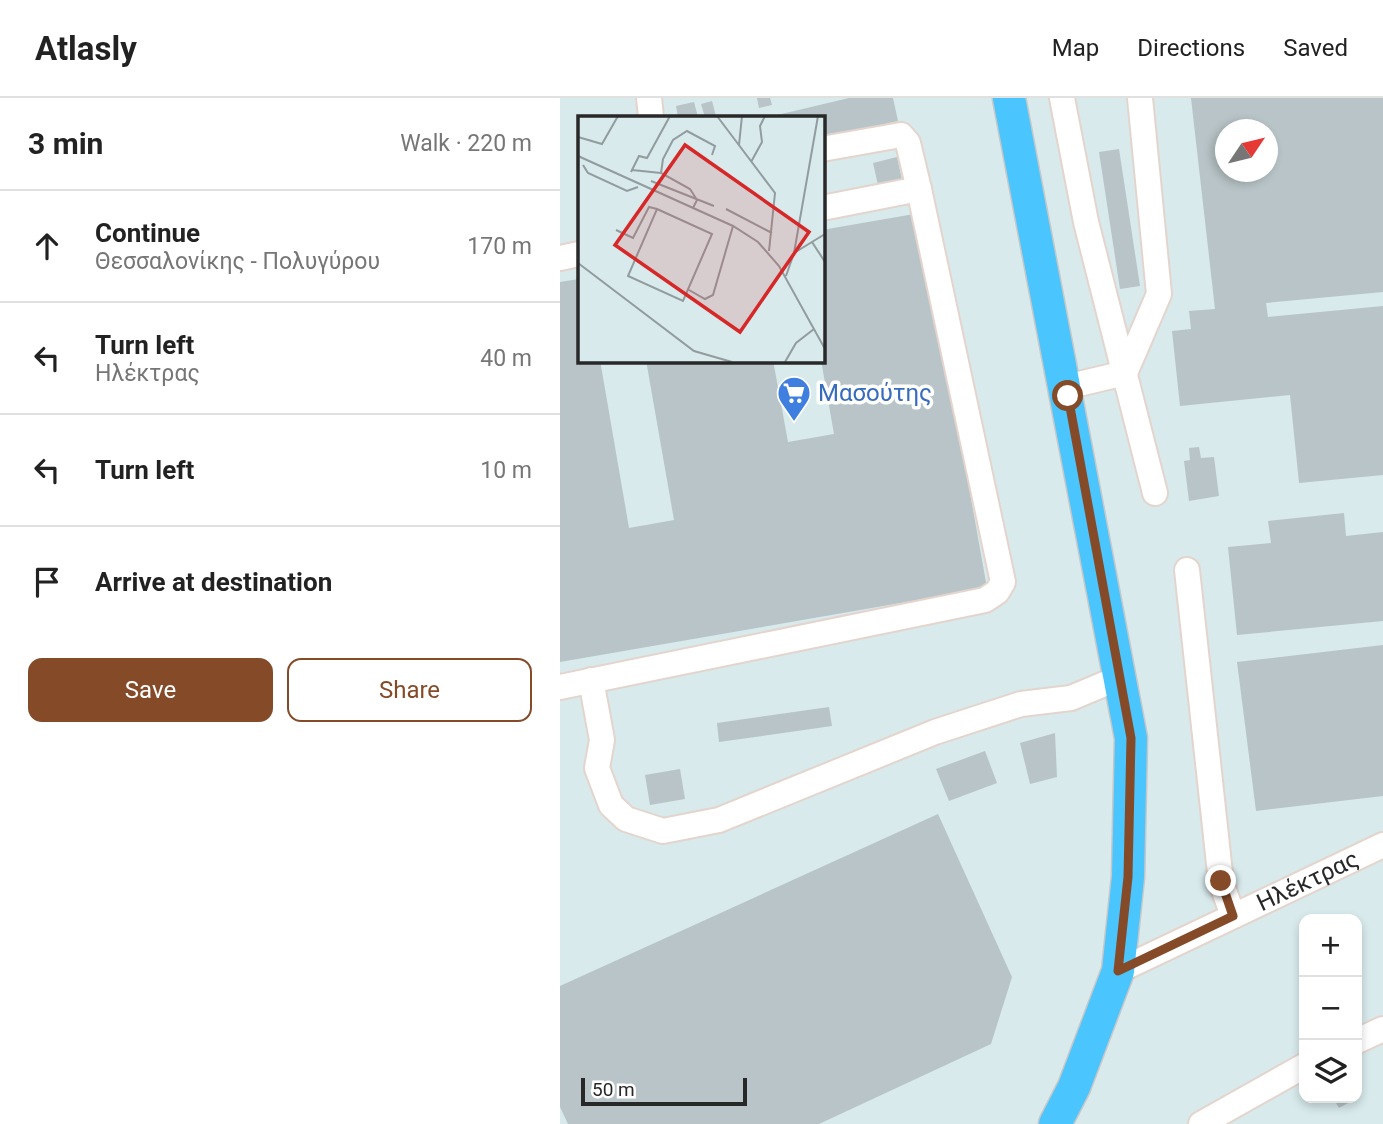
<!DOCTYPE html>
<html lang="en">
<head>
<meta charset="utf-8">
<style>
  body { margin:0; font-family:Roboto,sans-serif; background:#f6f6f6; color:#222 }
  .controls { position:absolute; right:21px; bottom:21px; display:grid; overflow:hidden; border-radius:14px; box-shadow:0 4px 10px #0003 }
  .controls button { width:63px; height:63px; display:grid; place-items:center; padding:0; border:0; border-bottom:2px solid #e0e0e0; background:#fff; color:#222; font:35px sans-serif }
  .compass { position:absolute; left:655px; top:21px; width:63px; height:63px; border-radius:50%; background:#fff; box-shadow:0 4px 10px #0003; rotate:55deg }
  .scale { position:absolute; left:21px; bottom:18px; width:166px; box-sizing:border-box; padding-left:7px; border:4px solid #282828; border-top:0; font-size:19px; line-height:24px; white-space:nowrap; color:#282828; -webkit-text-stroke:5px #fff; paint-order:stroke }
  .stop { position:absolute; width:21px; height:21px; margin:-16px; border:5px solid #854b29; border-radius:50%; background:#fff }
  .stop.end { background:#854b29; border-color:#fff; box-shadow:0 2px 7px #0008 }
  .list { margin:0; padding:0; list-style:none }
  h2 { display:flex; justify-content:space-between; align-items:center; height:91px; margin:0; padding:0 28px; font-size:30px }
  h2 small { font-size:23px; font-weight:400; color:#767676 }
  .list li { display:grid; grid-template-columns:46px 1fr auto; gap:21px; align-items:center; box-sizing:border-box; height:112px; padding:0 28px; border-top:2px solid #e0e0e0 }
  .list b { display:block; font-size:26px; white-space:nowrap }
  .list p { margin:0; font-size:23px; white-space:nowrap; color:#767676 }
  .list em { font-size:23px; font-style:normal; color:#767676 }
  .actions { display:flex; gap:14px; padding:21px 28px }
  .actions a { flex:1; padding:16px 0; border:2px solid #854b29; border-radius:14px; text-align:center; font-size:24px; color:#854b29 }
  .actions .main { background:#854b29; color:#fff }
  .icon { flex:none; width:38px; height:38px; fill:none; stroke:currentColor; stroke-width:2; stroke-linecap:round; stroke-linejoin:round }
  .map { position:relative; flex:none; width:823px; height:1026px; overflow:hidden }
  header { display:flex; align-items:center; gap:42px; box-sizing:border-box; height:98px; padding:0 35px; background:#fff; border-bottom:2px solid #e0e0e0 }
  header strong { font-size:33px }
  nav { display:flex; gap:38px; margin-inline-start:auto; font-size:24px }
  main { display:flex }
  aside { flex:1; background:#fff }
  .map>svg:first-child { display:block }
  .building { fill:#b8c4c7; fill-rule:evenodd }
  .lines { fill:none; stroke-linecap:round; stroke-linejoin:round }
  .minor-casing { stroke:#e3d5cd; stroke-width:28 }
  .major-casing { stroke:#c7c7c7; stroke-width:35 }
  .minor { stroke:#fff; stroke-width:24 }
  .major { stroke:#4bc5fe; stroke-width:32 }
  .route { stroke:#854b29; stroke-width:9 }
  .labels { text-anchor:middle; stroke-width:7; stroke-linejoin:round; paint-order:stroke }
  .shop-label { font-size:24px; fill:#366cbe; stroke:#fff; text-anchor:start }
  .street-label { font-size:24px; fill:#282828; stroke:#fff }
  .inset-road { fill:none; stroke:#929c9e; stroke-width:2 }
  .view { fill:#d62828; fill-opacity:0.15; stroke:#d62828; stroke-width:3.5 }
  .inset-edge { fill:none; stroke:#282828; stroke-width:3.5 }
</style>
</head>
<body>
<header>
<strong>Atlasly</strong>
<nav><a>Map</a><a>Directions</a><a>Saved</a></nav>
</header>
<main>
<aside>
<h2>3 min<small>Walk · 220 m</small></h2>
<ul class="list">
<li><svg class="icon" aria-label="ahead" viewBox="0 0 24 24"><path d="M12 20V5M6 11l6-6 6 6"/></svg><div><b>Continue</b><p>Θεσσαλονίκης - Πολυγύρου</p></div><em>170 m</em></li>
<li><svg class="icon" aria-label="left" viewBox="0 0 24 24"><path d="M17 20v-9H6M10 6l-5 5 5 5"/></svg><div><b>Turn left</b><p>Ηλέκτρας</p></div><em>40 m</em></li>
<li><svg class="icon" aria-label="left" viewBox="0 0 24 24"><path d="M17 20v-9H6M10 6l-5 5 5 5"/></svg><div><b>Turn left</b></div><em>10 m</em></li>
<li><svg class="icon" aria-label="arrive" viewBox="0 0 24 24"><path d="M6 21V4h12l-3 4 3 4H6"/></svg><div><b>Arrive at destination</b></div></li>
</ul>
<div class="actions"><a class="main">Save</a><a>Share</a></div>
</aside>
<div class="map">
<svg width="823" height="1026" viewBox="0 0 823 1026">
  <rect width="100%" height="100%" fill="#d8eaec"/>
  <g class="building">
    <path d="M 197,0 L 210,0 L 212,7 L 199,10 Z"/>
    <path d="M 289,0 L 333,0 L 338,23 L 262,40 L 262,19 L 209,19 Z"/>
    <path d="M 631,0 L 823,0 L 823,194 L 706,205 L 708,219 L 823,208 L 823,377 L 739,385 L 730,297 L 620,308 L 612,233 L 631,231 L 629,213 L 655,211 ZM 666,32 L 708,32 L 708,74 L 666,74 Z"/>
    <path d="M 152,3 L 156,18 L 145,19 L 141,6 Z"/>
    <path d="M 134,4 L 138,19 L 118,19 L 116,8 Z"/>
    <path d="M 559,51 L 580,188 L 560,191 L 539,54 Z"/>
    <path d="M 337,59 L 342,82 L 318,87 L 313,65 Z"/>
    <path d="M 360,115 L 427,490 L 0,564 L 0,184 L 19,181 L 19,262 L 40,262 L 69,430 L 114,422 L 86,262 L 213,262 L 228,344 L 274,336 L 261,262 L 262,132 Z"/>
    <path d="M 639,349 L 641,360 L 654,359 L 659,398 L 629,403 L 624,363 L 630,362 L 629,350 Z"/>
    <path d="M 784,415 L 786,438 L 823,434 L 823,523 L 677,537 L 668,449 L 711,445 L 708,423 Z"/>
    <path d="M 823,547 L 823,698 L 696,713 L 677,564 Z"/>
    <path d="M 269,609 L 272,628 L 159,644 L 157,625 Z"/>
    <path d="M 495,635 L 497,679 L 470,686 L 460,645 Z"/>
    <path d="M 425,653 L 437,685 L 389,703 L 376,671 Z"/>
    <path d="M 120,671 L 125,701 L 90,707 L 85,677 Z"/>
    <path d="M 378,716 L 452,879 L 431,946 L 259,1026 L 8,1026 L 0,1009 L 0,888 Z"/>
    <path d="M 773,1000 L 797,1000 L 779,1010 Z"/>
  </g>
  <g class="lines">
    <defs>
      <g id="minor">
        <path d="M 89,0 L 91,19"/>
        <path d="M 502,0 L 526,124 L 595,395"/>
        <path d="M 262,51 L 341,37 L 348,45 L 359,91"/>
        <path d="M 0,160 L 19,156"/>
        <path d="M 506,289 L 565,275 L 599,196 L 580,0"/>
        <path d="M 627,472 L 661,784 L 673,818"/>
        <path d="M 31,582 L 42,642 L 37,670 L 51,707 L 66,721 L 103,733 L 159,722 L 375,634 L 461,606 L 511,600 L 561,579"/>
        <path d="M 0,589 L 425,502 L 437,494 L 443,484 L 359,91 L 262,110"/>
        <path id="s1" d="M 558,873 L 823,747"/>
        <path d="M 797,943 L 823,931"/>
        <path d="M 641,1026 L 744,968"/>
      </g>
      <path id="major" d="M 449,0 L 571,640 L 568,779 L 558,873 L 514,989 L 495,1026"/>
    </defs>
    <use href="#minor" class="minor-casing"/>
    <use href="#major" class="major-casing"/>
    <use href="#minor" class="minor"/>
    <use href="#major" class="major"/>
  </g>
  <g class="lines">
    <path class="route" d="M 508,298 L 571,640 L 568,779 L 558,873 L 673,818 L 661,783"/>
  </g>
  <defs>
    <symbol id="supermarket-pin" viewBox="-11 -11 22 30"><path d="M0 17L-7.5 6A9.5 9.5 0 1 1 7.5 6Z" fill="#3f7fe0" stroke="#fff"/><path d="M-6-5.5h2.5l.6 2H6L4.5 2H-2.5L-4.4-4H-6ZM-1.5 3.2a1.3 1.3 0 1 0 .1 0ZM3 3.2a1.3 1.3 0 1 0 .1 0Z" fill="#fff"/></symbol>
  </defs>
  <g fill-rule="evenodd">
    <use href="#supermarket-pin" x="215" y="276" width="38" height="52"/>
  </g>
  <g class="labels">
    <g class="shop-label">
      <text x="258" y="303">Μασούτης</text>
    </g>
    <g class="street-label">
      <text dy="8" stroke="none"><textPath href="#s1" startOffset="210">Ηλέκτρας</textPath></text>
    </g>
  </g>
  <g transform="translate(18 18)">
    <rect width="247" height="247" fill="#d8eaec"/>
    <path class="inset-road" d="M 139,0 L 197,77 L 191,135M 0,21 L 24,28 L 40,0M 161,29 L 164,0M 0,40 L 155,110 L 180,126 L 201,150 L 247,233M 173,46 L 184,26 L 182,10 L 187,0M 5,49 L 10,57 L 49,75 L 60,71M 54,54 L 83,57M 53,56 L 61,40 L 69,42 L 92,0M 73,65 L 136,90M 115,92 L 119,84 L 112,73 L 83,57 L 85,43 L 95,24 L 109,15 L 137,30 L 134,39M 79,93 L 134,118 L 105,185 L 50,160 ZM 148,93 L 194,117M 38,114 L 55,122 L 71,91 L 79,93M 234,126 L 247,146M 216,137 L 247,118M 0,147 L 116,235 L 154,246M 208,160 L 216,137 L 240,0M 111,174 L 127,183 L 135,179 L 155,110M 207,246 L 218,227 L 236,213"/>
    <path class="view" d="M 107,29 L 231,116 L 162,216 L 37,129 Z"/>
    <rect width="247" height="247" class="inset-edge"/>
  </g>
</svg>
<div class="controls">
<button>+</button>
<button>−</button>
<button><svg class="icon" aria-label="layers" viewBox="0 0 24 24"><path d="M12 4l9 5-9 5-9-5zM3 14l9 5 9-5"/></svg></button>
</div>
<svg class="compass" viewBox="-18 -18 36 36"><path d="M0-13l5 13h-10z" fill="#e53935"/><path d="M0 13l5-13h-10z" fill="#767676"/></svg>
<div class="scale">50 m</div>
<div class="stop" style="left:508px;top:298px"></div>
<div class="stop end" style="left:661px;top:783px"></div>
</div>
</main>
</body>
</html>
